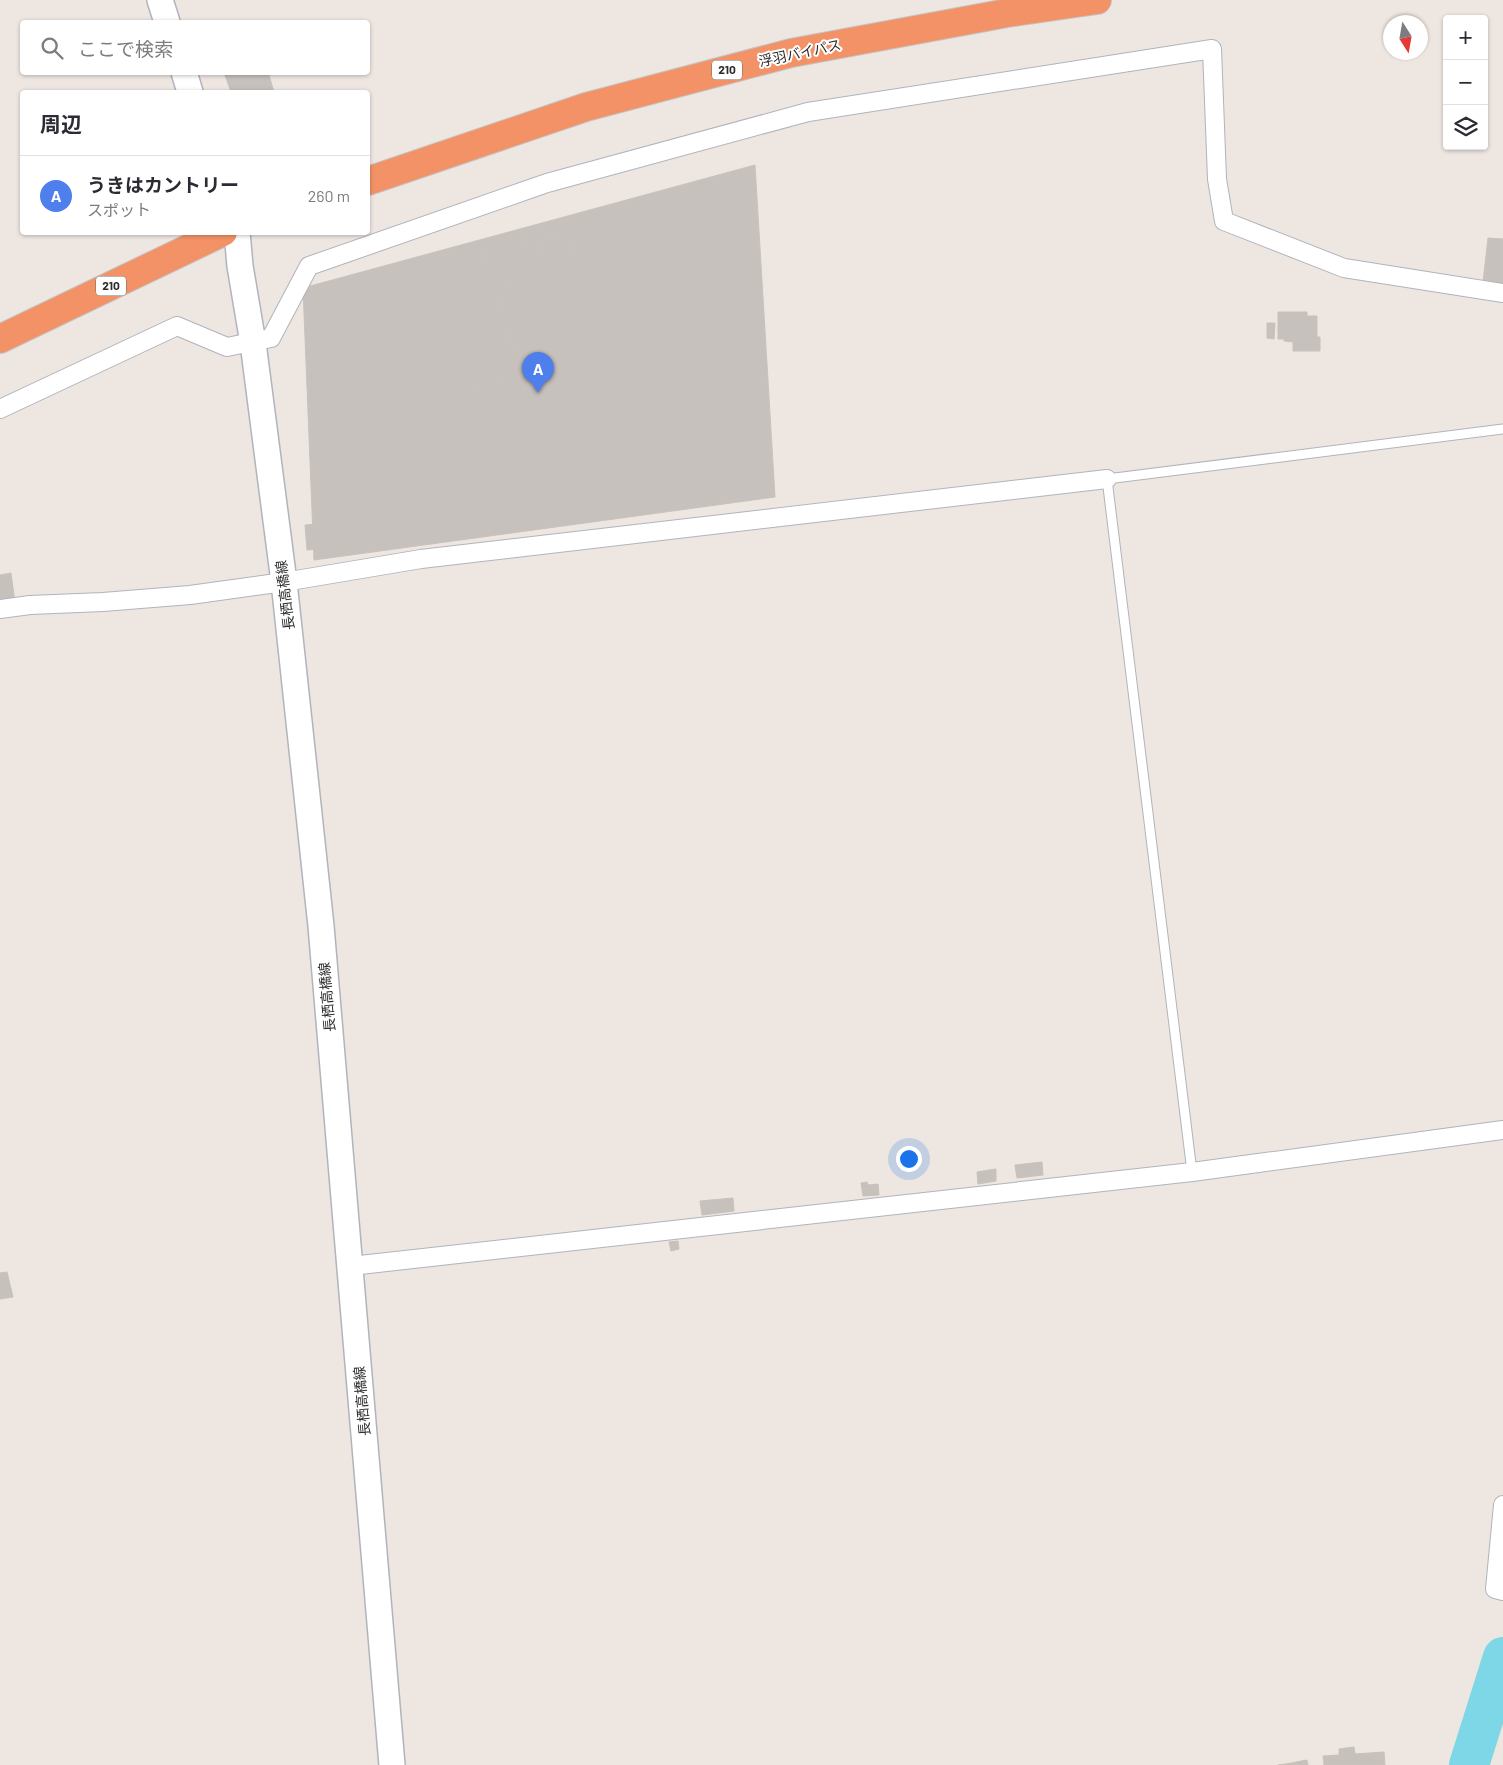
<!DOCTYPE html>
<html lang="ja">
<head>
<meta charset="utf-8">
<style>
  body { margin:0; font-family:Barlow,"Noto Sans JP",sans-serif; background:#f2f2f3; color:#2b2b33 }
  .controls { position:absolute; right:15px; top:15px; display:grid; overflow:hidden; border-radius:5px; box-shadow:0 1px 4px #0004 }
  .controls button { width:45px; height:45px; display:grid; place-items:center; padding:0; border:0; border-bottom:1px solid #e1e1e2; background:#fff; color:#2b2b33; font:25px sans-serif }
  .compass { position:absolute; left:1383px; top:15px; width:45px; height:45px; border-radius:50%; background:#fff; box-shadow:0 1px 4px #0004; rotate:169deg }
  .you { position:absolute; left:908px; top:1158px; width:18px; height:18px; margin:-12px; border:4px solid #fff; border-radius:50%; background:#1a73e8; box-shadow:0 0 0 8px #1a73e833 }
  .badge { display:grid; place-items:center; width:32px; height:32px; border-radius:50%; background:#4e7fec; color:#fff; font-size:16px; font-weight:700 }
  .pin { position:absolute; translate:-50% -41px; filter:drop-shadow(0 1px 2px #0008) }
  .pin::after { content:''; position:absolute; top:26px; width:18px; height:15px; background:inherit; clip-path:polygon(0 0,100% 0,50% 100%) }
  .list { margin:0; padding:0; list-style:none }
  h2 { display:flex; justify-content:space-between; align-items:center; height:65px; margin:0; padding:0 20px; font-size:21px }
  h2 small { font-size:16px; font-weight:400; color:#7c7c81 }
  .list li { display:grid; grid-template-columns:32px 1fr auto; gap:15px; align-items:center; box-sizing:border-box; height:80px; padding:0 20px; border-top:1px solid #e1e1e2 }
  .list b { display:block; font-size:19px; white-space:nowrap }
  .list p { margin:0; font-size:16px; white-space:nowrap; color:#7c7c81 }
  .list em { font-size:16px; font-style:normal; color:#7c7c81 }
  .icon { flex:none; width:28px; height:28px; fill:none; stroke:currentColor; stroke-width:2; stroke-linecap:round; stroke-linejoin:round }
  .map { position:relative; flex:none; width:1503px; height:1765px; overflow:hidden }
  .search { position:absolute; background:#fff; box-shadow:0 1px 4px #0004; left:20px; top:20px; width:350px; height:55px; display:flex; align-items:center; gap:12px; box-sizing:border-box; padding:0 18px; border-radius:5px; color:#7c7c81; font-size:19px }
  .panel { position:absolute; background:#fff; box-shadow:0 1px 4px #0004; left:20px; top:90px; width:350px; height:145px; border-radius:5px }
  .map>svg:first-child { display:block }
  .lines { fill:none; stroke-linecap:round; stroke-linejoin:round }
  .river { stroke:#7dd7e6; stroke-width:40 }
  .building { fill:#c6c1bc; stroke:#c9c2ba }
  .lane-casing { stroke:#b1b4bc; stroke-width:11 }
  .street-casing { stroke:#b1b4bc; stroke-width:20 }
  .secondary-casing { stroke:#b1b4bc; stroke-width:28 }
  .highway-casing { stroke:#c4c4c4; stroke-width:30 }
  .lane { stroke:#fff; stroke-width:9 }
  .street { stroke:#fff; stroke-width:18 }
  .secondary { stroke:#fff; stroke-width:25 }
  .highway { stroke:#f29266; stroke-width:28 }
  .labels { text-anchor:middle; stroke-width:4; stroke-linejoin:round; paint-order:stroke }
  .shield { fill:#fff; stroke:#6c6c6c; stroke-width:1 }
  .shield-label { font-size:12px; font-weight:bold; fill:#2d2d2d }
  .street-label { font-size:14px; fill:#2d2d2d; stroke:#fff }
</style>
</head>
<body>
<div class="map">
<svg width="1503" height="1765" viewBox="0 0 1503 1765">
  <rect width="100%" height="100%" fill="#ede6e1"/>
  <g class="lines">
    <path class="river" d="M 1469,1765 L 1503,1657"/>
  </g>
  <g class="building">
    <path d="M 232,72 L 268,72 L 274,92 L 231,92 L 225,75 Z"/>
    <path d="M 755,165 L 775,497 L 314,560 L 303,288 Z"/>
    <path d="M 726,180 L 734,206 L 709,213 L 702,188 Z"/>
    <path d="M 666,191 L 669,202 L 675,200 L 680,216 L 620,234 L 612,207 Z"/>
    <path d="M 588,211 L 593,227 L 576,232 L 571,216 Z"/>
    <path d="M 567,221 L 570,232 L 506,252 L 502,241 Z"/>
    <path d="M 1488,238 L 1503,239 L 1503,284 L 1483,282 Z"/>
    <path d="M 570,244 L 575,258 L 525,275 L 520,261 Z"/>
    <path d="M 481,247 L 490,276 L 507,270 L 513,287 L 496,292 L 517,357 L 531,353 L 536,370 L 471,391 L 467,377 L 432,389 L 401,294 L 455,277 L 449,257 Z"/>
    <path d="M 659,302 L 668,329 L 612,347 L 621,373 L 591,383 L 588,374 L 584,375 L 578,358 L 590,354 L 581,327 Z"/>
    <path d="M 1278,312 L 1307,312 L 1307,316 L 1317,316 L 1317,337 L 1320,337 L 1320,351 L 1293,351 L 1293,342 L 1284,341 L 1284,339 L 1278,339 Z"/>
    <path d="M 1267,323 L 1275,323 L 1274,339 L 1267,338 Z"/>
    <path d="M 693,327 L 697,342 L 676,348 L 672,334 Z"/>
    <path d="M 669,334 L 674,348 L 621,364 L 617,350 Z"/>
    <path d="M 463,383 L 466,394 L 452,399 L 448,388 Z"/>
    <path d="M 366,520 L 369,545 L 307,550 L 305,525 Z"/>
    <path d="M 11,573 L 15,603 L 0,606 L 0,575 Z"/>
    <path d="M 1042,1162 L 1043,1175 L 1017,1178 L 1015,1165 Z"/>
    <path d="M 996,1169 L 996,1181 L 978,1184 L 977,1172 Z"/>
    <path d="M 867,1182 L 868,1185 L 878,1184 L 879,1195 L 863,1196 L 861,1183 Z"/>
    <path d="M 733,1198 L 734,1211 L 702,1215 L 700,1201 Z"/>
    <path d="M 678,1241 L 679,1249 L 671,1251 L 669,1242 Z"/>
    <path d="M 7,1272 L 13,1297 L 0,1299 L 0,1273 Z"/>
    <path d="M 1354,1747 L 1355,1754 L 1384,1752 L 1385,1765 L 1324,1765 L 1323,1756 L 1339,1755 L 1339,1749 Z"/>
    <path d="M 1307,1760 L 1308,1765 L 1278,1765 L 1286,1764 Z"/>
  </g>
  <g class="lines">
    <defs>
      <path id="lane" d="M 1192,1172 L 1107,479 L 1503,429"/>
      <g id="street">
        <path d="M 0,409 L 177,326 L 227,347 L 271,338 L 309,266 L 547,183 L 808,112 L 1212,49 L 1217,179 L 1224,221 L 1344,268 L 1503,293"/>
        <path d="M 0,609 L 30,605 L 103,602 L 190,595 L 284,582 L 421,559 L 1107,479"/>
        <path d="M 351,1266 L 1192,1172 L 1503,1130"/>
        <path d="M 1503,1505 L 1495,1589 L 1503,1591"/>
      </g>
      <g id="secondary">
        <path d="M 160,0 L 167,22"/>
        <path d="M 184,72 L 190,92"/>
        <path d="M 237,232 L 240,266 L 253,343 L 284,582 L 321,926 L 392,1765"/>
      </g>
      <g id="highway">
        <path d="M 368,181 L 586,107 L 791,53 L 1007,13 L 1097,0"/>
        <path d="M 0,339 L 223,232"/>
      </g>
    </defs>
    <use href="#lane" class="lane-casing"/>
    <use href="#street" class="street-casing"/>
    <use href="#secondary" class="secondary-casing"/>
    <use href="#highway" class="highway-casing"/>
    <use href="#lane" class="lane"/>
    <use href="#street" class="street"/>
    <use href="#secondary" class="secondary"/>
    <use href="#highway" class="highway"/>
  </g>
  <g class="labels">
    <g class="shield">
      <rect x="712" y="60.5" width="30" height="19" rx="4"/>
      <rect x="96" y="276.5" width="30" height="19" rx="4"/>
    </g>
    <g class="shield-label">
      <text x="727" y="74">210</text>
      <text x="111" y="290">210</text>
    </g>
    <g class="street-label">
      <text transform="translate(800 53) rotate(-12)" y="5">浮羽バイパス</text>
      <text transform="translate(285 595) rotate(-97)" y="5">長栖高橋線</text>
      <text transform="translate(327 997) rotate(-95)" y="5">長栖高橋線</text>
      <text transform="translate(362 1401) rotate(-95)" y="5">長栖高橋線</text>
    </g>
  </g>
</svg>
<div class="controls">
<button>+</button>
<button>−</button>
<button><svg class="icon" aria-label="layers" viewBox="0 0 24 24"><path d="M12 4l9 5-9 5-9-5zM3 14l9 5 9-5"/></svg></button>
</div>
<svg class="compass" viewBox="-18 -18 36 36"><path d="M0-13l5 13h-10z" fill="#e53935"/><path d="M0 13l5-13h-10z" fill="#7c7c81"/></svg>
<div class="you"></div>
<div class="pin badge" style="left:538px;top:393px">A</div>
<div class="search"><svg class="icon" aria-label="search" viewBox="0 0 24 24"><circle cx="10" cy="10" r="6"/><path d="M15 15l6 6"/></svg>ここで検索</div>
<section class="panel">
<h2>周辺<small></small></h2>
<ul class="list">
<li><span class="badge">A</span><div><b>うきはカントリー</b><p>スポット</p></div><em>260 m</em></li>
</ul>
</section>
</div>
</body>
</html>
